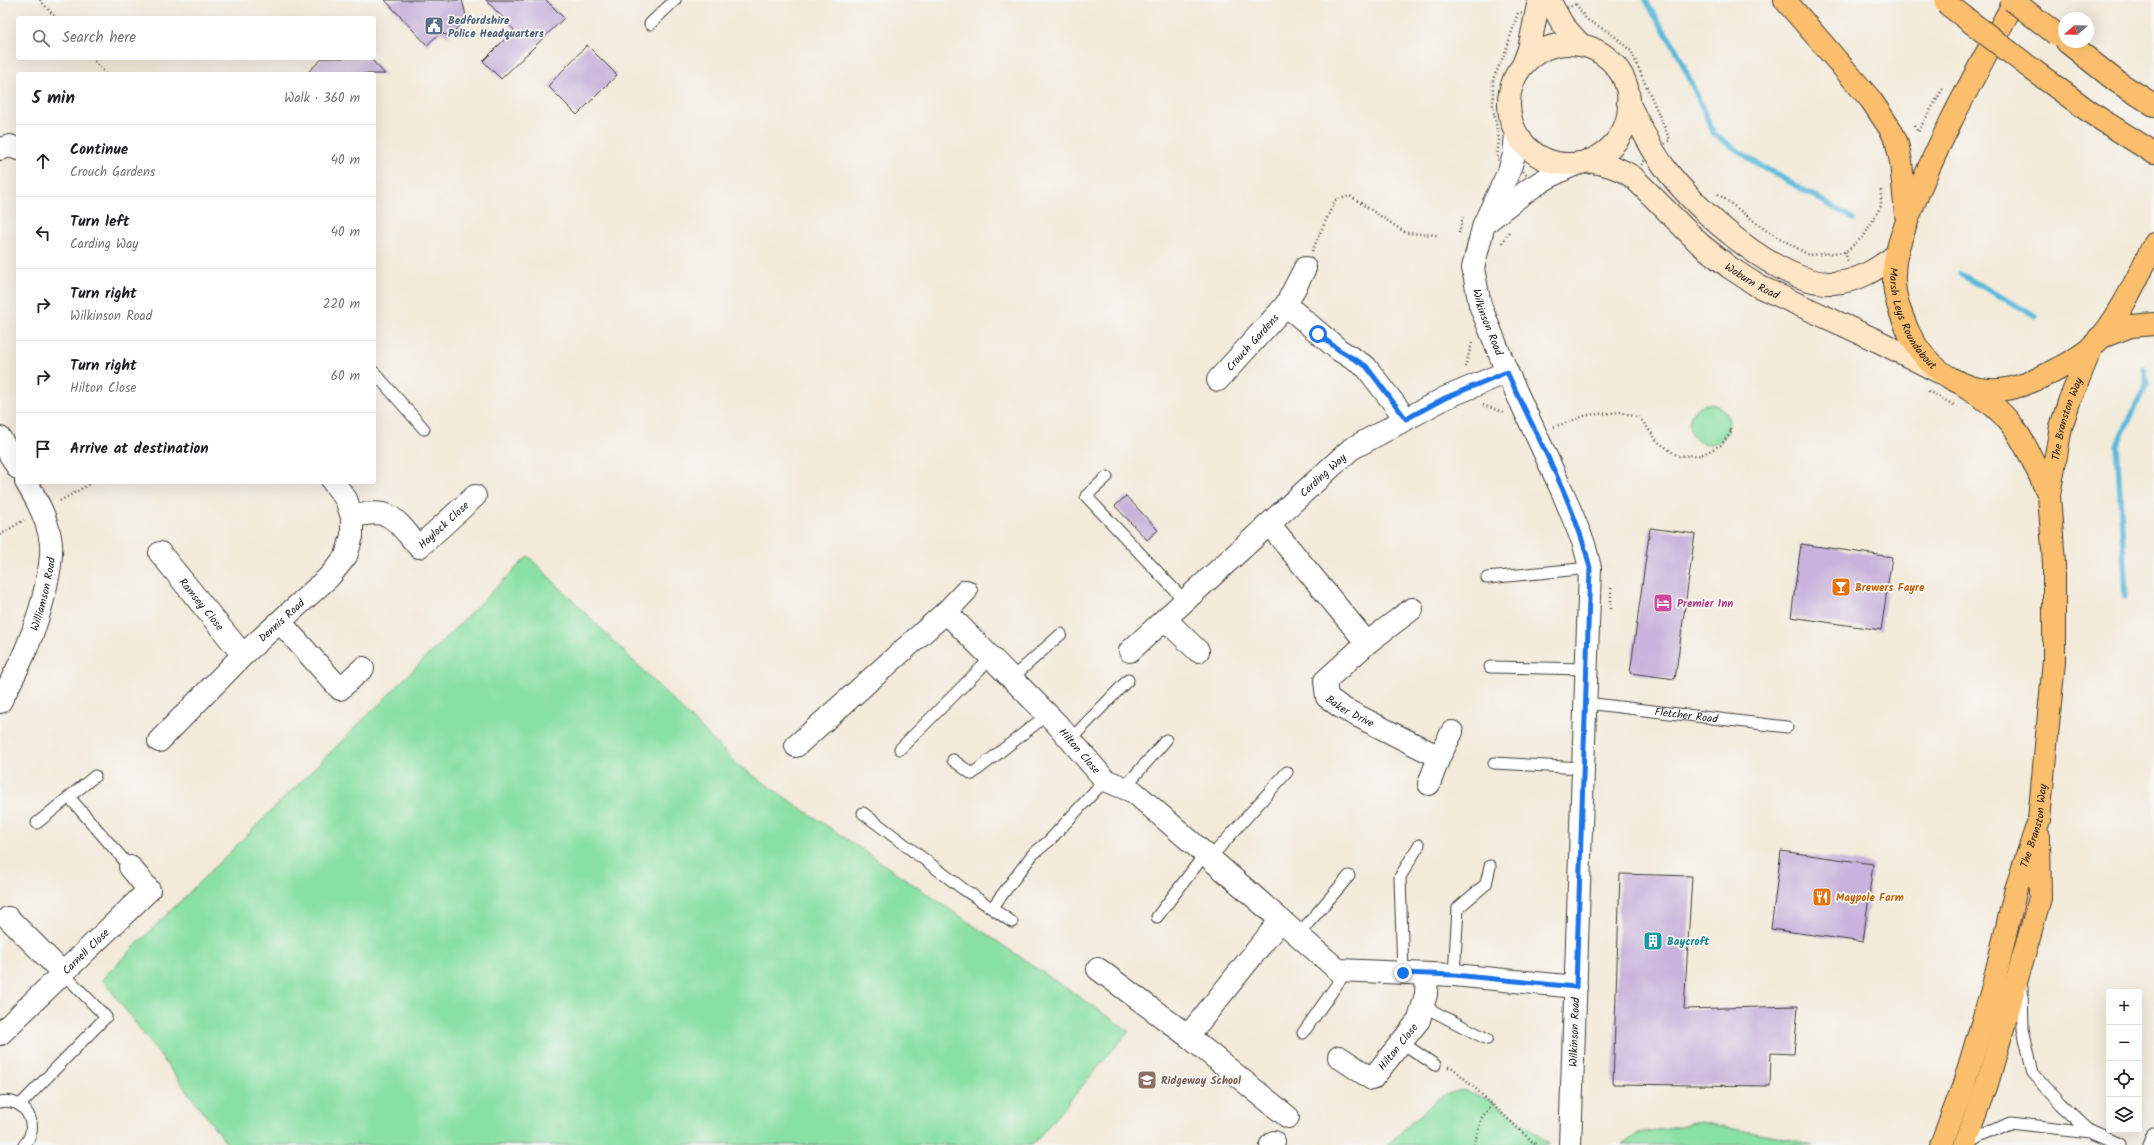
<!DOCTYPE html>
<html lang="en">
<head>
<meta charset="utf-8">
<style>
  body { margin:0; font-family:Kalam,sans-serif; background:#f2f2f2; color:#202124 }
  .controls { position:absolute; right:12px; bottom:12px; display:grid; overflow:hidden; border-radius:4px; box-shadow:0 4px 16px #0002 }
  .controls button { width:36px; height:36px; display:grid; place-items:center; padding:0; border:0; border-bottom:1px solid #e0e0e0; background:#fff; color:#202124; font:20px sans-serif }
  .compass { position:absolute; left:2058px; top:12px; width:36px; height:36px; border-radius:50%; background:#fff; box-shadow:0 4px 16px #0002; rotate:250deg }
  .stop { position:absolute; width:12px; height:12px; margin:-9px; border:3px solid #1a73e8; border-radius:50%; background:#fff }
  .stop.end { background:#1a73e8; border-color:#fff; box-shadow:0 1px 4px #0008 }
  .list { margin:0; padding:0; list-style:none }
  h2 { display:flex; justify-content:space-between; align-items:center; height:52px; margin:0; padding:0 16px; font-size:17px }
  h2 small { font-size:13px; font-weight:400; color:#757577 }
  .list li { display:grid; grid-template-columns:26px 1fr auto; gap:12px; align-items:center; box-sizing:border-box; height:72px; padding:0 16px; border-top:1px solid #e0e0e0 }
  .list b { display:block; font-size:15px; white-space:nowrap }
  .list p { margin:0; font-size:13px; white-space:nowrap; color:#757577 }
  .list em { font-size:13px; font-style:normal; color:#757577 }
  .icon { flex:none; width:22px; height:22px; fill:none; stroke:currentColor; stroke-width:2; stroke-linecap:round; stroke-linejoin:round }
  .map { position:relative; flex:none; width:2154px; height:1145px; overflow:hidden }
  .search { position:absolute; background:#fff; box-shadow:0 4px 16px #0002; left:16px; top:16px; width:360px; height:44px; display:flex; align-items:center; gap:10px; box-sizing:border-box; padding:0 14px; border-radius:4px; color:#757577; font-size:15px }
  .panel { position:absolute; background:#fff; box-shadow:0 4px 16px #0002; left:16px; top:72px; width:360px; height:412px; border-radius:4px }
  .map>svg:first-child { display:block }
  .green { fill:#89e0a4; stroke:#527e60 }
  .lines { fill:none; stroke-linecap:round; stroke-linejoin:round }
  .stream { stroke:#5cbada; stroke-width:5.5 }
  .building { fill:#c9b2db }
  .service-casing { stroke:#3c3b38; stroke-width:13 }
  .minor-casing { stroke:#3c3b38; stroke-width:24 }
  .secondary-casing { stroke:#3c3b38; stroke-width:24 }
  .trunk-casing { stroke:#3c3b38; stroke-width:24 }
  .path { stroke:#3c3b38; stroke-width:2.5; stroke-dasharray:1 3; stroke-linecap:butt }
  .service { stroke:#fff; stroke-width:11 }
  .minor { stroke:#fff; stroke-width:22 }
  .secondary { stroke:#fde5c5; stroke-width:22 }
  .trunk { stroke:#fabe6d; stroke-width:22 }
  .trunk-bridge-casing { stroke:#3c3b38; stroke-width:24; stroke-linecap:butt }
  .trunk-bridge { stroke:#fabe6d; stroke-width:22 }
  .route { stroke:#1a73e8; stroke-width:5 }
  .labels { text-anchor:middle; stroke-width:3.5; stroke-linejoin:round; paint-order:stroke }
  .service-label { font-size:11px; font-weight:bold; fill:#4e5e75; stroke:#f6f6f2; text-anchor:start }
  .street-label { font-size:11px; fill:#1c1c1c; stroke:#f6f6f2 }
  .food-label { font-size:11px; font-weight:bold; fill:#c56008; stroke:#f6f6f2; text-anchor:start }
  .hotel-label { font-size:11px; font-weight:bold; fill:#b23c85; stroke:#f6f6f2; text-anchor:start }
  .culture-label { font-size:11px; font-weight:bold; fill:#0d838f; stroke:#f6f6f2; text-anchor:start }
  .education-label { font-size:11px; font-weight:bold; fill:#785e54; stroke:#f6f6f2; text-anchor:start }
</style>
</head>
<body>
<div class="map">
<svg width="2154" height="1145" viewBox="0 0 2154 1145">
  <rect width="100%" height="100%" fill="#f6f6f2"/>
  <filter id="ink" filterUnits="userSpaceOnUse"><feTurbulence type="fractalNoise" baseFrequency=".025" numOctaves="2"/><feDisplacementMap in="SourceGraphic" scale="8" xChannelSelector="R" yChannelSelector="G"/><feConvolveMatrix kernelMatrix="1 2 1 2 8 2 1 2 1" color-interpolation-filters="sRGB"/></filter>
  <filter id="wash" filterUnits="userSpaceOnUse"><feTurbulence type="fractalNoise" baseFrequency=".012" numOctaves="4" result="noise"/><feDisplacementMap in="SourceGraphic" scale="16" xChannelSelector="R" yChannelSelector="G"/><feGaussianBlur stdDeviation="0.9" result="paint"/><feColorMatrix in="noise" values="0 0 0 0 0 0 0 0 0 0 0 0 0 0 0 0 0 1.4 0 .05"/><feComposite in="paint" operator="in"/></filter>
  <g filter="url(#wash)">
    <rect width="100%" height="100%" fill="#f3eada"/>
    <g class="green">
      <circle cx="1709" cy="424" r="20"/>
      <path d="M 528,556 L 739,766 L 1129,1031 L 1032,1145 L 228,1145 L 102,979 Z"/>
      <path d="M 1461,1090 C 1497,1098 1519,1120 1548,1143 L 1548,1145 L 1387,1145 L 1441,1096 Z"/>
      <path d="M 1700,1122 L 1776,1136 L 1814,1145 L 1622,1145 L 1639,1133 Z"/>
    </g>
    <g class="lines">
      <g class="stream">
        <path d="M 1645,0 L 1677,51 L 1714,134 L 1753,161 L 1854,219"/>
        <path d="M 1960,274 L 2036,316"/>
        <path d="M 2126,596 L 2117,445 L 2147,383 L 2144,369"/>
      </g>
    </g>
    <g id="blocks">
      <g class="building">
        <path d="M 385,0 L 462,0 L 467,19 L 449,36 L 440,33 L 427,45 Z"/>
        <path d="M 486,0 L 546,0 L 564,18 L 501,79 L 483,61 L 514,30 Z"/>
        <path d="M 587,45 L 617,75 L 577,115 L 548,86 Z"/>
        <path d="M 323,58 L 370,58 L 385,74 L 306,74 Z"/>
        <path d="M 1126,496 L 1158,530 L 1147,540 L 1115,506 Z"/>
        <path d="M 1650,528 L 1695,534 L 1675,679 L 1630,673 Z"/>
        <path d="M 1801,544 L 1892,557 L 1881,630 L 1791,617 Z"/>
        <path d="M 1781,851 L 1873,864 L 1863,942 L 1771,929 Z"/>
        <path d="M 1620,874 L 1692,876 L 1684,1009 L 1798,1006 L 1794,1054 L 1771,1053 L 1770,1086 L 1613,1084 Z"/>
      </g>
    </g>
  </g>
  <g filter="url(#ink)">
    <use href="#blocks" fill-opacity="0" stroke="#3c3b38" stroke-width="1"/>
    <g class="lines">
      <defs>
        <g id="service">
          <path d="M 650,24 L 675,0"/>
          <path d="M 374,372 L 424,429"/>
          <path d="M 1107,477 L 1086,496 L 1185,601"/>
          <path d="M 1487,578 L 1590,568"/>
          <path d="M 1490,667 L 1587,669"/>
          <path d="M 1012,678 L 1061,634"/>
          <path id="s1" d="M 1586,703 L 1787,727"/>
          <path d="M 1071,739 L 1128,680"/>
          <path d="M 900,749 L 992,657"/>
          <path d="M 953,760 L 972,774 L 1048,714"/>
          <path d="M 1494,763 L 1583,768"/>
          <path d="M 95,776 L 69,797 L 130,867"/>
          <path d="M 1124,788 L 1166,740"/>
          <path d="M 863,813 L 962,888 L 1012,922"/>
          <path d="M 37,823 L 69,797"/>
          <path d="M 1210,858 L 1287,772"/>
          <path d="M 992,908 L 1033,854 L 1049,841 L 1105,780"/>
          <path d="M 1157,917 L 1205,854"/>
          <path d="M 1298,935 L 1349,876"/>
          <path d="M 1403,973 L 1400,877 L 1419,845"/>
          <path d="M 1454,975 L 1458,908 L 1486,884 L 1490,866"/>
          <path d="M 2022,986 L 2023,1029 L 2033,1073 L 2061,1104 L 2091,1132"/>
          <path d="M 1423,1006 L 1487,1039"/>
          <path d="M 1303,1033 L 1347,970"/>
          <path d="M 1401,1042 L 1435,1065"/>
          <path d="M 0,1102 C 25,1096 42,1127 24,1145"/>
          <path d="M 20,1105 L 106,1017 L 62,972"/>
          <path d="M 1968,1145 L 1977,1138 L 2010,1123 L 2091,1132 L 2121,1145"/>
          <path d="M 2149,1145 L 2154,1133"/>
        </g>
        <g id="minor">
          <path id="s2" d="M 1516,133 L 1514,155 L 1509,171 L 1484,224 L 1473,268 L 1480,305 L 1507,372 L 1563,493 L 1584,544 L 1590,568 L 1570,1145"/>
          <path d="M 0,149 L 10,146 L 18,149"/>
          <path d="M 1488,221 C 1518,197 1542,177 1579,163"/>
          <path d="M 1286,305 L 1305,268"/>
          <path id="s3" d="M 1218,380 L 1286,305 L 1339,350 L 1366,367 L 1406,419"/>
          <path d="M 0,438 L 18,468"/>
          <path id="s4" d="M 352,517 C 392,506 394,519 419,547 L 475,496"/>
          <path id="s5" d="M 1269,524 L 1367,643 L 1325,681 L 1327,697 L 1342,708 L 1439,757 L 1429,784"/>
          <path id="s6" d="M 160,553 L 243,655"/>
          <path d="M 946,612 L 966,591"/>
          <path d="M 1165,619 L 1198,651"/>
          <path d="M 280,622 L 340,689 L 363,668"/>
          <path d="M 1367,643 L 1412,609"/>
          <path id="s7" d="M 1130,651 L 1351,449 L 1445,398 L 1507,372"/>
          <path id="s8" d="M 0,702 C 21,664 37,629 46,586 C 49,573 52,558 51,544 C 49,522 38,501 26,482"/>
          <path id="s9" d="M 159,741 L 243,655 L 330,576 L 346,556 L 352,536 L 352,517 L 346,499 L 333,482"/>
          <path id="s10" d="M 796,746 L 946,612 L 1057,724 L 1105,780 L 1134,792 L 1338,970 L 1454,975 L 1576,987"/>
          <path d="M 1439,757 L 1452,732"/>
          <path d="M 8,918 L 62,972"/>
          <path d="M 1098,969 L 1188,1036 L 1281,920"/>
          <path id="s11" d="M 0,1034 L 149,890 L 130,867"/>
          <path d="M 1188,1036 L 1288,1117"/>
          <path id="s12" d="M 1339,1057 L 1372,1079 L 1419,1020 L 1426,994 L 1427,974"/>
          <path d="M 1271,1145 L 1274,1142"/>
        </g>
        <g id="secondary">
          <path d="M 1549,0 L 1563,25 L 1581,45"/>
          <circle cx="1569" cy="104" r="60"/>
          <path d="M 1523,65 L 1529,49 L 1539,0"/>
          <path d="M 1628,102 C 1639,124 1650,148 1665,168 C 1695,209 1780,286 1833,283 C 1858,282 1877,269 1896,255"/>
          <path id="s13" d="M 1587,161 C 1605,164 1618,167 1633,177 L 1700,244 L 1729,267 L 1758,286 L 1880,342 L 1939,372"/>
        </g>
        <g id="trunk">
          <path d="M 1785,0 L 1871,100 L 1891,130 L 1897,143 L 1901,162 L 1906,215"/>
          <path id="s14" d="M 2015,0 C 1979,68 1940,136 1912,208 C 1904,230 1894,252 1894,275 C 1893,295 1901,315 1909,333 C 1928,371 1968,398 2012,388 C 2028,384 2043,377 2057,369 C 2069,363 2083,355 2093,346 C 2118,322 2138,276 2154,244"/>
          <path d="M 2067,42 L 2116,81 L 2154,105"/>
          <path d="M 2033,70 L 2094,115 L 2154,153"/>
          <path d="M 2099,338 L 2131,326 L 2154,324"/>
          <path d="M 1968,389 C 2018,416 2026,448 2049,495"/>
          <path id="s15" d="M 1941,1145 L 1963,1087 L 1992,990 L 2016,889 L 2039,820 L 2054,661 L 2054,563 L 2049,495 L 2061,427 L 2069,402 L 2092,346"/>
          <path d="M 1965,1145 L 1987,1084 L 2040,898 L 2039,837"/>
        </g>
      </defs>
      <use href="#service" class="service-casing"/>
      <use href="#minor" class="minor-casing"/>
      <use href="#secondary" class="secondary-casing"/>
      <use href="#trunk" class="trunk-casing"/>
      <g class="path">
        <path d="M 40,0 L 56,18"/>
        <path d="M 1576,4 L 1586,19 L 1612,34 L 1631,51 L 1670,140 L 1646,158 L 1627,187 C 1622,184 1616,179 1611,176 C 1589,168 1557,179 1540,192 L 1522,170 L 1497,159 L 1499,139 L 1493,108 L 1493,79 L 1505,53 L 1518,13 L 1548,16 Z"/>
        <path d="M 92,58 L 106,74"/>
        <path d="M 1914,126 L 1918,132 L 1943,88"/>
        <path d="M 1718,194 L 1766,230 L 1809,255 L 1845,252 L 1864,236 L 1881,206 L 1881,188"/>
        <path d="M 1459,233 L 1463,217"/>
        <path d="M 1502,243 L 1509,232"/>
        <path d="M 1312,251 L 1335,200 L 1350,196 L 1406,233 L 1437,235"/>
        <path d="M 1845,252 L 1848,261"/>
        <path d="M 1465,367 L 1472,343"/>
        <path d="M 1928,391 L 1954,405"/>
        <path d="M 1483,405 L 1503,412"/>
        <path d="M 1554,427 L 1587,415 L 1621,412 L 1640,418 L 1658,442 L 1678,456 L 1701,455 L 1721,445 L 1732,431 L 1728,430"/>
        <path d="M 60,501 L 93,482"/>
        <path d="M 0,535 L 24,520"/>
        <path d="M 1611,609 L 1611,586"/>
        <path d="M 1448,1067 L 1453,1068 L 1536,1145"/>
        <path d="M 1474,1145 L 1482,1117 L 1492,1105"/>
      </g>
      <use href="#service" class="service"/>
      <use href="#minor" class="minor"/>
      <use href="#secondary" class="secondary"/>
      <use href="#trunk" class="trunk"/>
      <defs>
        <g id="trunk-bridge">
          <path d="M 2012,0 L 2056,34"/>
          <path d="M 1946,3 L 2033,70"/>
        </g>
      </defs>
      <use href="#trunk-bridge" class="trunk-bridge-casing"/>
      <use href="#trunk-bridge" class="trunk-bridge"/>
    </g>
  </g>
  <g class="lines" filter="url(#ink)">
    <path class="route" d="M 1318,334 L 1339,350 L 1366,366 L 1406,419 L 1445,398 L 1507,372 C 1535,433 1575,503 1590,568 L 1576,987 L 1454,975 L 1403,973"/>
  </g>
  <defs>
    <symbol id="civic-square" viewBox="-11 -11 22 22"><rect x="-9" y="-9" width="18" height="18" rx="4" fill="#5c6f8a" stroke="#f6f6f2"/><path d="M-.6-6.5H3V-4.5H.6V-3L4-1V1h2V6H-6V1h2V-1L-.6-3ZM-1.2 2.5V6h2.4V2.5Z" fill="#fff"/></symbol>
    <symbol id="bar-square" viewBox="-11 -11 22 22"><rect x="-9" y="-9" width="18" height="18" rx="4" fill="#e8710a" stroke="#f6f6f2"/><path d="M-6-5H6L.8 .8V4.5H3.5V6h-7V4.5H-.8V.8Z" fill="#fff"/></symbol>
    <symbol id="hotel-square" viewBox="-11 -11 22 22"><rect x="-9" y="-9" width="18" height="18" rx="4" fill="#d1479c" stroke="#f6f6f2"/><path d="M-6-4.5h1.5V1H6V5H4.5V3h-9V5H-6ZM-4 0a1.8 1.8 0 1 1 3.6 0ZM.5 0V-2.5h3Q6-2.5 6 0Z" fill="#fff"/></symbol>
    <symbol id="restaurant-square" viewBox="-11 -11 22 22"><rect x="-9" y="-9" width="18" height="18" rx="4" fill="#e8710a" stroke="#f6f6f2"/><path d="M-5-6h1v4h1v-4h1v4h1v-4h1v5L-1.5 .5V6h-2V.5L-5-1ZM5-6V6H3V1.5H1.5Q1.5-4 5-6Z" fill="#fff"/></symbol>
    <symbol id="building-square" viewBox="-11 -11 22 22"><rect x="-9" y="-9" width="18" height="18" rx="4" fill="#0f9aa8" stroke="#f6f6f2"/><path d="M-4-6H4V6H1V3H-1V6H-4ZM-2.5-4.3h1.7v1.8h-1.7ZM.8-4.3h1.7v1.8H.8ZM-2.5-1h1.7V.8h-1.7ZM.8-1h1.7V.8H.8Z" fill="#fff"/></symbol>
    <symbol id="school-square" viewBox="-11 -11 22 22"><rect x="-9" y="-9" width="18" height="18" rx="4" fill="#8d6e63" stroke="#f6f6f2"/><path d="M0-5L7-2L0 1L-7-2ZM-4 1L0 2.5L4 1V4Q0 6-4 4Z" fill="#fff"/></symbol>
  </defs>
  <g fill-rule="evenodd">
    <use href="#civic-square" x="423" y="15" width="22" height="22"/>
    <use href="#bar-square" x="1830" y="576" width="22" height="22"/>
    <use href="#hotel-square" x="1652" y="592" width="22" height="22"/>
    <use href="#restaurant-square" x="1811" y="886" width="22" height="22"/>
    <use href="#building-square" x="1642" y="930" width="22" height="22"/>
    <use href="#school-square" x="1136" y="1069" width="22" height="22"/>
  </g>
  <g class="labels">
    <g class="service-label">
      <text x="448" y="24">Bedfordshire<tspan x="448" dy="13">Police Headquarters</tspan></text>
    </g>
    <g class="street-label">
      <text dy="4" stroke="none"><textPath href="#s13" startOffset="208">Woburn Road</textPath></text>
      <text dy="4" stroke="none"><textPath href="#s14" startOffset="350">Marsh Leys Roundabout</textPath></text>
      <text dy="4" stroke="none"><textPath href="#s2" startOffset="199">Wilkinson Road</textPath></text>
      <text dy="4" stroke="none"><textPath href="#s3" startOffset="51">Crouch Gardens</textPath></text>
      <text dy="4" stroke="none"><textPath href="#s15" startOffset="744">The Branston Way</textPath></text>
      <text dy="4" stroke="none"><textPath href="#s7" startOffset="261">Carding Way</textPath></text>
      <text dy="4" stroke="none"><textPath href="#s4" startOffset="114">Haylock Close</textPath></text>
      <text dy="4" stroke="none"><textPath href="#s8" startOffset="117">Williamson Road</textPath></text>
      <text dy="4" stroke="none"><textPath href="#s6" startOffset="66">Ramsey Close</textPath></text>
      <text dy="4" stroke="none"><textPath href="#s9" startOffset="172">Dennis Road</textPath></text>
      <text dy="4" stroke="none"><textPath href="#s5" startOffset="254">Baker Drive</textPath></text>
      <text dy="4" stroke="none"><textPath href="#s1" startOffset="101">Fletcher Road</textPath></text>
      <text dy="4" stroke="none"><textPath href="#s10" startOffset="394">Hilton Close</textPath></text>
      <text dy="4" stroke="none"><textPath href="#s15" startOffset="333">The Branston Way</textPath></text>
      <text dy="4" stroke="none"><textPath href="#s11" startOffset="119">Carnell Close</textPath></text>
      <text transform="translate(1574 1032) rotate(-88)" y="4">Wilkinson Road</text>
      <text dy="4" stroke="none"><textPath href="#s12" startOffset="81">Hilton Close</textPath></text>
    </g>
    <g class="food-label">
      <text x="1855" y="591">Brewers Fayre</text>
      <text x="1836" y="901">Maypole Farm</text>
    </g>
    <g class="hotel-label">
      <text x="1677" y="607">Premier Inn</text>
    </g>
    <g class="culture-label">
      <text x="1667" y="945">Baycroft</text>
    </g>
    <g class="education-label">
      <text x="1161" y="1084">Ridgeway School</text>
    </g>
  </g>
</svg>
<div class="controls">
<button>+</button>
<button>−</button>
<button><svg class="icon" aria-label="locate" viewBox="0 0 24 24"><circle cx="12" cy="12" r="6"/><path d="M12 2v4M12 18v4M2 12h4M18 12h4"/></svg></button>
<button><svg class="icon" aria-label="layers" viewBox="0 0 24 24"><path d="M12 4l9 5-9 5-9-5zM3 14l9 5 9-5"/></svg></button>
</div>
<svg class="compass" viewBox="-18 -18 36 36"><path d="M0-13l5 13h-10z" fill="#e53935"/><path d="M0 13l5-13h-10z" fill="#757577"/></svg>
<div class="stop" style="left:1318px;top:334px"></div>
<div class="stop end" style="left:1403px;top:973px"></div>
<div class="search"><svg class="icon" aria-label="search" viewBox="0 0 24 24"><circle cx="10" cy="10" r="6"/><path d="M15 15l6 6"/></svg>Search here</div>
<section class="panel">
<h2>5 min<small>Walk · 360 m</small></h2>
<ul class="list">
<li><svg class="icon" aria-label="ahead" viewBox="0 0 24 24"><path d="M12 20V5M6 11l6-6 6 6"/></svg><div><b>Continue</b><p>Crouch Gardens</p></div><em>40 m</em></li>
<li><svg class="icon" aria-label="left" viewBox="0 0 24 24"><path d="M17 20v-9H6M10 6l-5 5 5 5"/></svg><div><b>Turn left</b><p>Carding Way</p></div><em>40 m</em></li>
<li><svg class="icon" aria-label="right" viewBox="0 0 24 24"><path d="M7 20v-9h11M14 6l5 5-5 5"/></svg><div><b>Turn right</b><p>Wilkinson Road</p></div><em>220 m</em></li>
<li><svg class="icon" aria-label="right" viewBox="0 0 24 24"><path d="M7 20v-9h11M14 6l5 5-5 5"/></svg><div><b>Turn right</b><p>Hilton Close</p></div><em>60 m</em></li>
<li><svg class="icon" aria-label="arrive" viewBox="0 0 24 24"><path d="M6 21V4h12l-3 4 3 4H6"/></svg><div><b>Arrive at destination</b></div></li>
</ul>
</section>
</div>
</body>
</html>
